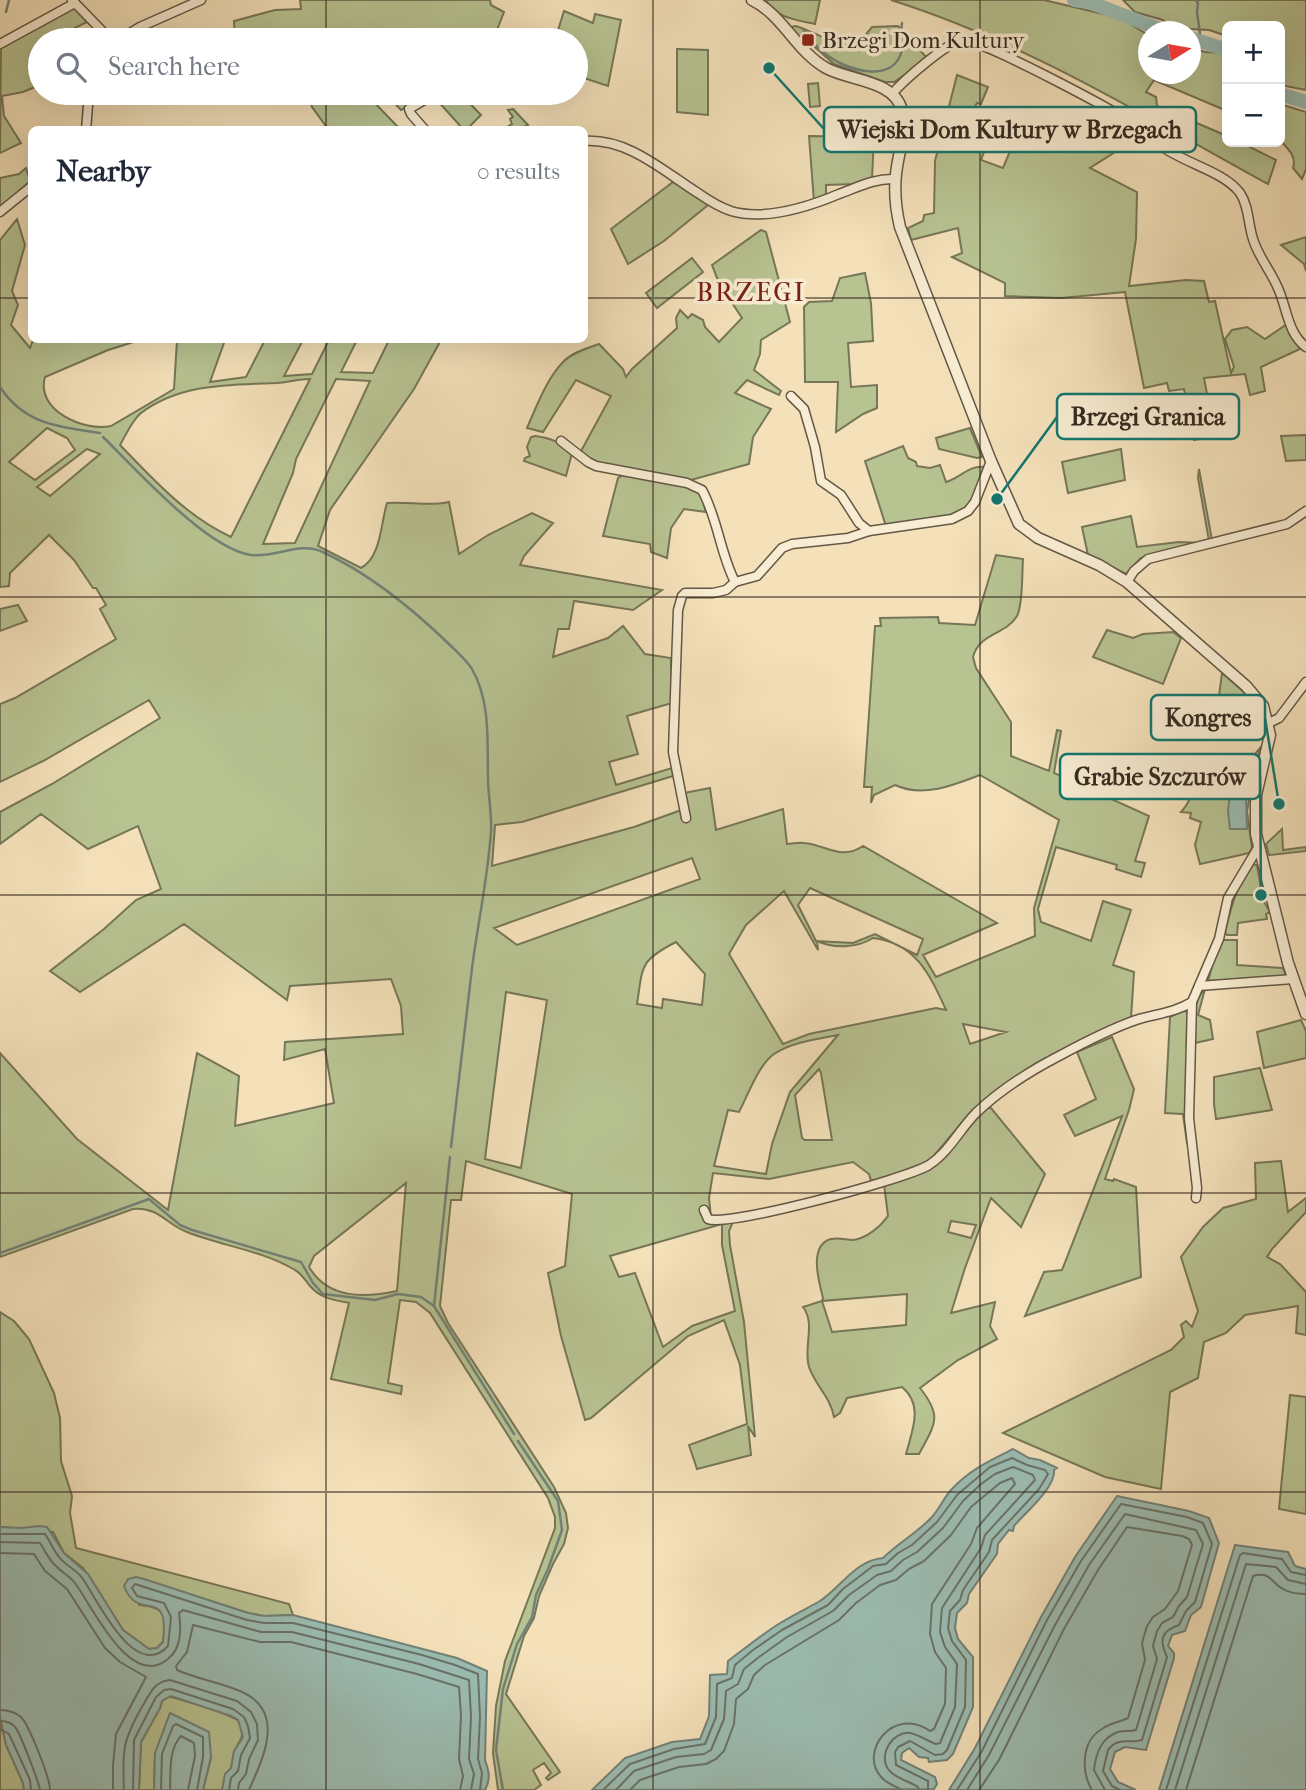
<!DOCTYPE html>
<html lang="en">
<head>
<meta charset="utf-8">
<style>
  body { margin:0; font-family:"IM FELL French Canon",serif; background:#f6f6f7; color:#1f2937 }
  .controls { position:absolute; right:21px; top:21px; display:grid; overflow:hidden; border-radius:10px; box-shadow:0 7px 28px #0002 }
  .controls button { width:63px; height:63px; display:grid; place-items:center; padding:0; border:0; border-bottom:2px solid #e0e1e3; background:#fff; color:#1f2937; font:35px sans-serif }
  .compass { position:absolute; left:1138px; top:21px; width:63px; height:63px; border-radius:50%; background:#fff; box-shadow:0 7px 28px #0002; rotate:79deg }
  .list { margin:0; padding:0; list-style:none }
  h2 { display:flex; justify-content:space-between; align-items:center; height:91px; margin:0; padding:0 28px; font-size:30px }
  h2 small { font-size:23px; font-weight:400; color:#747a83 }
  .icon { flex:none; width:38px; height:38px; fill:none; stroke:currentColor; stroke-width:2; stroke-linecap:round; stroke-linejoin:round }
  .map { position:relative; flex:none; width:1306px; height:1790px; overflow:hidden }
  .search { position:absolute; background:#fff; box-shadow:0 7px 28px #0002; left:28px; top:28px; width:560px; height:77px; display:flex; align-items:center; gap:18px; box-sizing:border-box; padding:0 24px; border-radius:38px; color:#747a83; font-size:26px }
  .panel { position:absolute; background:#fff; box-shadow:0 7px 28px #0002; left:28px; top:126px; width:560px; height:217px; border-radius:10px }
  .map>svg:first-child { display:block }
  .green { fill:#b8c392; stroke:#767658; stroke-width:2; fill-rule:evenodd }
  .water { fill:#9cbdb3; stroke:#728278; stroke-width:2 }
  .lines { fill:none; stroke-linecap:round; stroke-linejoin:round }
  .shore { stroke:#687369; stroke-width:2 }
  .stream { stroke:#728278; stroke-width:2.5 }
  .river { stroke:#9cbdb3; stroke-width:14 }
  .minor-casing { stroke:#645746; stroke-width:11 }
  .tertiary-casing { stroke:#645746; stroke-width:13 }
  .minor { stroke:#f8ecd2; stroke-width:8 }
  .tertiary { stroke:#f8ecd2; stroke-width:10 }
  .grid { fill:none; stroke:#34291f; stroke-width:2; stroke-opacity:0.55 }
  .poi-dot { fill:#8f2418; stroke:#f8ecd2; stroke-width:2.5 }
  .labels { text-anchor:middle; stroke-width:7; stroke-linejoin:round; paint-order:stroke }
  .poi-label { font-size:23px; fill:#34291f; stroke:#f8ecd2; text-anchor:start }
  .quarter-label { font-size:26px; letter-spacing:2px; fill:#7a1f14; stroke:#f8ecd2 }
  .leader { fill:none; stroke:#0f766e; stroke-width:2.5 }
  .callout-dot { fill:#0f766e; stroke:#f8ecd2; stroke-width:2.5 }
  .callout { fill:#f8ecd2; stroke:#0f766e; stroke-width:2.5 }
  .callout-label { font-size:24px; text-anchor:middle; font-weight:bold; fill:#34291f }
</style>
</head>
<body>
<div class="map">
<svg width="1306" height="1790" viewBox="0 0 1306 1790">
  <rect width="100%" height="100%" fill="#f4e1ba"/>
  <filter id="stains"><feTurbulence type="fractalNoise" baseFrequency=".00286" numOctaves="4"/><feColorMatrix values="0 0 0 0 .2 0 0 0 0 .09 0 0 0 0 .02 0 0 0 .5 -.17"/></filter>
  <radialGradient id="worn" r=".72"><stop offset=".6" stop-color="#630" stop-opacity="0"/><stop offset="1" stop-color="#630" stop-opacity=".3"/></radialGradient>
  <g class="green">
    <path d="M 300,0 L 490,0 L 491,5 L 504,12 L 493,40 L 432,40 L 430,38 L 425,40 L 235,40 L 234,21 L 275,10 L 301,9 Z"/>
    <path d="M 766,0 L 820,0 L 815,24 C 797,20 775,18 766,0 Z"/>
    <path d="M 891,0 L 1044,0 L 1120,18 L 1148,35 L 1148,74 L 1190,74 L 1191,48 L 1205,52 L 1227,53 L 1227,111 L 1154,80 L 1146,92 L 1156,97 L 1157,106 L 1227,136 L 1227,142 L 1240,142 L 1276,160 L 1268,184 C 1146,117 1025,42 891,0 Z"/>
    <path d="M 1123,0 L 1306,0 L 1306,90 L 1280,85 L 1280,26 L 1227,26 L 1227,36 L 1209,30 L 1171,28 L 1163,20 L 1135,12 Z"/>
    <path d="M 74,7 L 87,22 L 51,40 L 40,40 L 40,85 L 23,92 L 2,96 L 4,116 L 21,143 L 0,153 L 1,46 Z"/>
    <path d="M 564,11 L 593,23 L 595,14 L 621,20 L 608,86 L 578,76 L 576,80 L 576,40 L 555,40 Z"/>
    <path d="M 796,26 C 816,33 837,46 858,44 L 872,27 L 898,26 L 928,59 L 894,82 L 885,82 L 834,64 L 806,39 L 804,41 L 794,33 L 791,27 Z"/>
    <path d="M 677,49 L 708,50 L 708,115 L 677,112 Z"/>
    <path d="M 957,75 L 988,87 L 981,104 L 977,103 L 973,110 L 973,116 L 995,124 L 981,160 L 1003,168 L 1018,132 L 1046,143 L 1069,149 L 1096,106 L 1145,133 L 1090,168 L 1137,192 L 1136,239 L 1129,286 L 1186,280 L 1204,281 L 1209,302 L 1215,301 L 1231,373 L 1234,367 L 1225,339 L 1232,330 L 1247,327 L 1265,339 L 1287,324 L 1300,349 L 1261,367 L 1265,391 L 1250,395 L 1245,374 L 1204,378 L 1215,436 L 1194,440 L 1184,389 L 1169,391 L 1167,383 L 1144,388 L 1125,292 L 1061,298 L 1005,296 L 1005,283 L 952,257 L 962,253 L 958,228 L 911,240 L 908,228 L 923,221 L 924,215 L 934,213 L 935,161 Z"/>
    <path d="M 818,83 L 820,106 L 810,107 L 808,84 Z"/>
    <path d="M 308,93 L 365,93 L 400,129 L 328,129 L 312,107 Z"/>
    <path d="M 385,93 L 431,93 L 401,110 Z"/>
    <path d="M 444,93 L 460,93 L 481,115 L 467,129 L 463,129 L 435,98 Z"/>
    <path d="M 1280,104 L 1306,112 L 1306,169 L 1302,179 L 1293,168 C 1297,156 1287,148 1280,140 Z"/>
    <path d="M 513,109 L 528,125 L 520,129 L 504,129 L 512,124 L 510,119 L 513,117 L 508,110 Z"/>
    <path d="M 809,136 L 874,137 L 872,179 L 855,184 L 826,185 L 826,198 L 814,202 Z"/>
    <path d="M 26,168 L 30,181 L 0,209 L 0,178 L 19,174 Z"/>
    <path d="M 673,182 L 708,205 L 664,241 L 628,264 L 611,229 Z"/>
    <path d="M 17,219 L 25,245 L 12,291 L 18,305 L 11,325 L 30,348 L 33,340 L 140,340 L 108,350 L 45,377 C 35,410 84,432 111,426 L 174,389 L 177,340 L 225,340 L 210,382 L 246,377 L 265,340 L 303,340 L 284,376 L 312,374 L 329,340 L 357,340 L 341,372 L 373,373 L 389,340 L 441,340 L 414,389 L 330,510 L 318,546 L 361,568 C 381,558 381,522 387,503 C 409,501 427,507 449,502 L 459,554 L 488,535 L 532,513 L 553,523 L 524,556 L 520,565 L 662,590 L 633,610 L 574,601 L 569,629 L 558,629 L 553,657 L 608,638 L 623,626 L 645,654 L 671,658 L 672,703 L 627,716 L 638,754 L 609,762 L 616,785 L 672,768 L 673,776 L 522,822 L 495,825 L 492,866 L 634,827 L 687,808 L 684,793 L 710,788 L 716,830 L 783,809 L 787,844 C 793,844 799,842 804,843 C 827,845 840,861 863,846 L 997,923 L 923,955 L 936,977 L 1035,936 L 1034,908 L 1059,820 L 980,775 C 954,785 923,798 895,785 L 874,795 L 871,803 L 872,787 L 864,787 L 875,626 L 881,626 L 880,618 L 938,617 L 939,623 L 975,625 L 996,555 L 1023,559 C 1022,573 1023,605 1017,616 C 1006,635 979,633 973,657 L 976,668 L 1011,722 L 1011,756 L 1049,771 L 1057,730 L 1061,731 L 1054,773 L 1149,816 L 1135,861 L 1145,863 L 1141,877 L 1116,869 L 1117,865 L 1056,847 L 1038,909 L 1041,922 L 1091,941 L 1103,901 L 1131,910 L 1113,965 L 1134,972 L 1131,1018 L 996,1091 L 969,1114 L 933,1157 L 923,1166 L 871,1181 L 869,1174 L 853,1162 L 769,1179 L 713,1173 L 709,1198 L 711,1217 L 731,1216 L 733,1222 L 729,1231 L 730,1245 L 744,1322 L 755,1437 L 748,1426 L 751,1455 L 697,1469 L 689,1445 L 747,1424 L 740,1365 L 724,1320 L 688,1336 L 591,1418 L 585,1420 L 561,1336 L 548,1273 L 565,1266 L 572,1194 L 466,1161 L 461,1200 L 451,1200 L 440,1306 L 448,1323 L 554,1487 L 566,1513 L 568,1528 L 564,1544 L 553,1564 L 539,1596 L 534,1618 L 524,1636 L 506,1694 L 560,1772 L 548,1780 L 546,1778 L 551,1773 L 544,1763 L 533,1770 L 541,1785 L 534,1790 L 498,1790 L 493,1753 L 496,1706 L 505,1661 L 555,1528 L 555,1517 L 548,1498 L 430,1313 L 416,1302 L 400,1300 L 388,1383 L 402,1386 L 401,1394 L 331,1379 L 349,1303 C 334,1300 320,1298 310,1286 C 305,1280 301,1273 295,1270 C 261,1250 222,1246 187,1232 C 165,1224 160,1207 133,1209 L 0,1257 L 0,1053 L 77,1139 L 168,1210 L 197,1053 L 239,1076 L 235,1126 L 334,1103 L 325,1049 L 284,1060 L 285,1042 L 403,1034 L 401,1006 L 391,979 L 290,986 L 287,1000 L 184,924 L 80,992 L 50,971 L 104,929 L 136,900 L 161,889 L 138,826 L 88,849 L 41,814 L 0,844 L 0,812 L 52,784 L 160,718 L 149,700 L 43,761 L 0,782 L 0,704 L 15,698 L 116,639 L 100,609 L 106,605 L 96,588 L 93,588 L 74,560 L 49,535 L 10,573 L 9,586 L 0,587 L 0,240 ZM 310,379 L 231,537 C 186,516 154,480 120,445 C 126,435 132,420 141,413 C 181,383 230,385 277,383 C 288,382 299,379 310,379 ZM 336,379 L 370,381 L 295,543 L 263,544 L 293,473 L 296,459 ZM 47,428 L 67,438 L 75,450 L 35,480 L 9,462 ZM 87,449 L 100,454 L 50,496 L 37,487 ZM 692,858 L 700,879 L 517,945 L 494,928 ZM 810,888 L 923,939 L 917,955 L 875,934 L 853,943 L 816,941 L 798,905 ZM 784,891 L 818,950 L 817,941 C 834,949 857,948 873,938 C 916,943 930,975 946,1010 L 936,1008 L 809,1034 L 783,1044 L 729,954 L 746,925 ZM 676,942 L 705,974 L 702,1005 L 663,999 L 662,1008 L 637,1004 C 643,966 639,961 676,942 ZM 506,992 L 547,1000 L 521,1168 L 485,1159 ZM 963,1024 L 1006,1032 L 970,1044 ZM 838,1035 L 790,1092 L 772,1144 L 766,1174 L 714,1166 L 728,1110 L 739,1112 C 747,1097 759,1064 774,1054 C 792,1042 817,1039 838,1035 ZM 819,1069 L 821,1073 L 832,1140 L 805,1140 L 802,1138 L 795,1095 ZM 406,1183 L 397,1291 C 364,1298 328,1299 309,1267 L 314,1256 ZM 722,1224 L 722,1245 L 735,1311 L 692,1326 L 663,1347 L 635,1273 L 619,1277 L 610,1256 Z"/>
    <path d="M 761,230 L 766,232 L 790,322 L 761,340 L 760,354 L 754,370 L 781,391 L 779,395 L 747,380 L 735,393 L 771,409 L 753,437 L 749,464 L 691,480 L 593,462 L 580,453 L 611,396 L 576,380 L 543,432 L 527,428 C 537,405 547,378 564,361 C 573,352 588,348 599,344 L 623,369 L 626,377 L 632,369 L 677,328 L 676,318 L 680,310 L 688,318 L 692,314 L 703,320 L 705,327 L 719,342 L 742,318 L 719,283 L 712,265 Z"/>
    <path d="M 1306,237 L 1306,271 L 1304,264 L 1281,245 Z"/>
    <path d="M 692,258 L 703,272 L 657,308 L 646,293 Z"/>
    <path d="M 865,273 L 871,303 L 873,341 L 848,343 L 851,387 L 877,385 L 877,408 L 863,414 L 836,432 L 838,382 L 805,382 L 804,307 L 809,302 L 832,301 L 840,278 Z"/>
    <path d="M 970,428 L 982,457 L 977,458 L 939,449 L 936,438 Z"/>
    <path d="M 1306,435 L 1306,460 L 1286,461 L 1281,436 Z"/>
    <path d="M 535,436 C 551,438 560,442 572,453 L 566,476 L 524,461 L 525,458 L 530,456 L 527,447 L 531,437 Z"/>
    <path d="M 903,446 L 908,458 L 916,462 L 917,466 L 930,468 L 940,465 L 946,482 C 960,478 969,465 984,467 C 980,479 978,493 970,503 C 955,521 909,522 886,526 L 865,461 Z"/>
    <path d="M 1121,449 L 1125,480 L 1068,493 L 1062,462 Z"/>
    <path d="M 1199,469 L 1212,540 L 1209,541 L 1198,478 Z"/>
    <path d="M 623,475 L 687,486 L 700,491 L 706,512 L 684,509 L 671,528 L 667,558 L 651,552 L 650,544 L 603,536 L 618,478 Z"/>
    <path d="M 1131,516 L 1137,547 L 1179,542 L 1204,543 L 1141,558 L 1126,574 L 1088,555 L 1082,527 Z"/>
    <path d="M 18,605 L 27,621 L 0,631 L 0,609 Z"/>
    <path d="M 1107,630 L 1133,638 L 1143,634 L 1173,632 L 1181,638 L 1163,684 L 1093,657 Z"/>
    <path d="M 1222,673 C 1238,687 1257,700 1261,721 L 1235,717 L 1216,718 Z"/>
    <path d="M 1260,748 L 1247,811 L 1252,848 L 1249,853 L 1200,864 L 1195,845 L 1201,822 L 1190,818 L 1191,813 L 1181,812 C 1189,803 1192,797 1189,785 L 1183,781 L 1233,784 L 1241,770 Z"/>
    <path d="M 1282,829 L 1283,850 L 1306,847 L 1306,851 L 1269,855 L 1266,844 Z"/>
    <path d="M 1252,864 L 1257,865 L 1263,900 L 1270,912 L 1266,914 L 1267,919 L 1238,923 L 1237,935 L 1227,935 L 1225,932 C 1231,907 1237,885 1252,864 Z"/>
    <path d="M 1223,940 L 1237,940 L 1237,965 L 1283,968 L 1286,976 L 1208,981 L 1215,955 Z"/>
    <path d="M 1205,989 L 1198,1015 L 1210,1020 L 1213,1039 L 1195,1043 C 1193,1025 1191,1003 1205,989 Z"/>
    <path d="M 1184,1010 L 1189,1014 L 1190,1142 L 1187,1143 L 1183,1114 L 1165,1113 L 1170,1017 Z"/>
    <path d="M 1301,1020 L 1306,1031 L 1306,1058 L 1264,1068 L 1257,1032 Z"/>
    <path d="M 1112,1037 L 1134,1089 L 1129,1110 L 1105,1179 L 1113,1181 L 1114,1179 L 1136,1187 L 1141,1277 L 1025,1316 L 1044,1272 L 1062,1270 L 1122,1116 L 1075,1136 L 1064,1115 L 1096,1099 L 1077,1052 Z"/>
    <path d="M 1260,1068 L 1272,1110 L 1216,1119 L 1214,1104 L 1214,1077 Z"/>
    <path d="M 985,1108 L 991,1108 L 1045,1174 L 1021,1227 L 991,1198 L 965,1268 L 951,1313 L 995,1302 L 990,1326 L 997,1339 L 958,1360 L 920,1388 C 943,1417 935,1424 919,1454 L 906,1454 C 912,1431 924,1405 902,1387 L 847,1398 L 840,1413 L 834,1417 C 831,1398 815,1385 809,1367 C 803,1347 816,1324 803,1307 L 822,1301 L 823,1298 C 819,1282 808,1245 831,1239 C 839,1237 846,1240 853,1240 C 867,1238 880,1227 888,1216 L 884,1184 L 911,1177 L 928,1169 ZM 951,1221 L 976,1225 L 971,1238 L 948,1232 ZM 907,1294 L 906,1325 L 832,1332 L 822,1301 Z"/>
    <path d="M 1281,1161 L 1288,1212 L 1306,1198 L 1306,1212 L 1272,1249 L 1267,1257 L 1280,1264 L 1306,1292 L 1306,1335 L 1296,1333 L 1298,1306 L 1245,1315 L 1226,1333 L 1204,1342 L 1198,1378 L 1170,1392 L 1161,1489 L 1105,1477 L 1003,1433 L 1171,1350 L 1184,1337 L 1181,1325 L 1186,1321 L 1192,1327 L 1198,1311 L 1181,1257 L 1203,1227 L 1223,1208 L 1256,1199 L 1255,1163 Z"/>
    <path d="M 0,1312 L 14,1321 L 29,1339 L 54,1393 L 60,1418 L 61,1461 L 72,1496 L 70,1513 L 76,1548 L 289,1604 L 293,1615 L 264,1616 L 248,1613 L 136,1577 L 139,1605 C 168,1607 166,1617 163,1642 L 157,1648 L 149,1649 L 123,1630 L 83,1568 L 64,1553 L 53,1532 L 0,1527 Z"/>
    <path d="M 1290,1395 L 1306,1397 L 1306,1514 L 1279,1509 Z"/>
    <path d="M 168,1696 L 216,1710 L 238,1720 C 246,1738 241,1737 234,1752 C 232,1757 233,1764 231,1769 C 227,1777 223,1781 222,1790 L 203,1790 L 211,1757 L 155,1753 L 154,1790 L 139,1790 L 141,1742 L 160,1708 L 162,1701 Z"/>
    <path d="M 0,1717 L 6,1745 L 23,1783 L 24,1790 L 0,1790 Z"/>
  </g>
  <g class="water">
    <path d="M 1230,794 L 1246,796 L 1247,829 L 1230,829 L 1228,811 Z"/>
    <path d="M 1013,1449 L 1029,1458 L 1040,1460 L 1057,1468 L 1054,1470 C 1056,1487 1026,1512 1014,1526 L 1013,1531 L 1009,1530 L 998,1544 L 997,1554 L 969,1594 L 967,1603 L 957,1613 L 955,1628 L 958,1639 L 973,1657 L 973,1707 L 953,1754 L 947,1760 L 929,1762 L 928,1758 L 919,1757 L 909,1748 L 902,1753 L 901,1760 L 935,1777 L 937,1784 L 934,1789 L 592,1790 L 625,1758 L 672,1742 L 700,1739 L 709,1716 L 710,1675 L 727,1674 L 728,1661 C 744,1649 760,1636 777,1625 C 791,1616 806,1609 820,1601 C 841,1587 856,1560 883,1558 C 898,1543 917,1533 932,1517 C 939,1509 944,1498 951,1490 C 969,1470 991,1460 1013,1449 Z"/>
    <path d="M 1117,1496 L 1189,1511 L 1209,1518 L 1219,1543 L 1201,1607 L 1191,1615 L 1185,1631 L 1172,1635 L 1168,1646 L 1174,1653 L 1174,1658 L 1146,1750 L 1125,1747 L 1115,1752 L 1110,1769 L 1118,1782 L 1136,1790 L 949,1790 L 975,1748 L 1041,1617 L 1075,1557 Z"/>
    <path d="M 39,1526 L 47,1527 L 64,1553 L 88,1574 L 123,1630 L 149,1649 L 157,1648 L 163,1642 C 170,1584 138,1624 124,1586 L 128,1579 L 136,1577 L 144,1579 L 248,1613 L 264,1616 L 293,1615 L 457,1658 L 487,1671 L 485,1760 C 489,1771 491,1779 485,1790 L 222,1790 L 225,1774 L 231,1768 L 234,1751 L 243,1737 L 238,1720 L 231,1716 L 171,1696 L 162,1701 L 160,1708 L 141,1742 L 139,1790 L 24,1790 L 23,1783 L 6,1745 L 0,1717 L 0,1527 L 22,1528 Z"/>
    <path d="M 1235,1545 L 1288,1552 L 1295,1566 L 1306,1569 L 1306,1790 L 1159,1790 Z"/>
    <path d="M 170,1713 L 209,1732 L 211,1757 L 203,1790 L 154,1790 L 155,1753 Z"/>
  </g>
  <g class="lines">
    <g class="shore">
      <path d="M 0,1534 L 45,1534 C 50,1541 53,1550 59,1557 C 66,1566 77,1570 83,1579 C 98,1601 135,1682 168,1646 L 171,1617 L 164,1603 L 137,1596 L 132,1588 L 135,1584 L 247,1620 L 264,1623 L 293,1623 L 422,1655 L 455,1665 L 478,1674 L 480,1717 L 478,1759 L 482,1773 L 480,1790"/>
      <path d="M 0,1542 L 40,1543 C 45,1550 48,1559 55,1565 C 61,1572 70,1576 75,1583 C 91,1604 131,1693 169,1658 C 182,1647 181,1628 179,1613 L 183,1610 L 261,1632 L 292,1632 L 419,1664 L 469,1680 L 471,1717 L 469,1759 L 474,1774 L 471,1790"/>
      <path d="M 0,1553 L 34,1554 L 45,1571 L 67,1589 L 105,1648 L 120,1662 L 146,1677 L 116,1734 L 113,1765 L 113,1790"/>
      <path d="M 0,1710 C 8,1710 15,1712 21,1717 C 29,1725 50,1778 50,1790"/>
      <path d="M 0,1721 C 6,1721 11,1722 15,1727 C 20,1732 39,1783 40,1790"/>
      <path d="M 0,1729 L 9,1734 L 30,1780 L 31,1790"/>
      <path d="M 124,1790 C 122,1749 123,1740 143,1705 C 151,1692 154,1682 170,1680 L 237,1701 L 251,1712 L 257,1724 L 258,1740 L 249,1759 L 246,1774 L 239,1783 L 238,1790"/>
      <path d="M 133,1790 L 134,1740 L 156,1697 L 164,1690 L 171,1689 L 233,1709 L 244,1717 L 248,1726 L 250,1738 L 241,1755 L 238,1771 L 231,1778 L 229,1790"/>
      <path d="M 161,1790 L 162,1754 L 173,1726 L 176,1724 L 203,1737 L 203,1757 L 197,1790"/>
      <path d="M 170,1790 C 171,1772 168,1750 181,1736 L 194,1743 L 195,1756 L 188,1790"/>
      <path d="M 249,1790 C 263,1758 287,1711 240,1691 C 219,1682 197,1679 177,1670 L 176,1666 L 187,1652 L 193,1625 L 260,1642 L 291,1642 L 417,1674 L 459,1687 L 461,1716 L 459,1759 L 463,1776 L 460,1790"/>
      <path d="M 603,1790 L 630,1764 L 674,1749 L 705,1744 L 716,1717 L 717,1684 L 732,1678 L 735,1665 L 753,1650 L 782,1630 L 828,1605 L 843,1589 L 873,1566 L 886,1564 L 898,1553 L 912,1545 L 937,1522 L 957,1495 L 990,1467 L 1012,1458 L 1027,1465 L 1045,1470 L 1048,1474 L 1039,1489 L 992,1540 L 989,1552 L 963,1590 L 960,1600 L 950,1611 L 948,1628 L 952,1641 L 966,1660 L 965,1707 L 947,1750 L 943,1754 L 935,1755 L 910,1741 L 898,1747 L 895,1752 L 896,1765 L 928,1781 L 928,1790"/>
      <path d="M 616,1790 L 634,1771 L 676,1757 L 704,1754 L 711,1750 L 724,1719 L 726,1691 L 738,1684 L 744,1669 L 759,1657 L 787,1637 L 833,1611 L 849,1595 L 877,1575 L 891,1571 L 903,1560 L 917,1552 L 943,1528 L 963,1501 L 981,1484 L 995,1474 L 1013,1467 L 1033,1475 L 1035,1480 L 985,1535 L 981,1548 L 942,1608 L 940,1632 L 945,1647 L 957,1664 L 955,1707 L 940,1743 L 936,1744 C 930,1742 915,1733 910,1733 C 893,1731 878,1754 888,1769 C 894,1778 909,1781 918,1787 L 919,1790"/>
      <path d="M 630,1790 L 640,1780 L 679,1767 L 706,1764 L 716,1759 L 724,1751 L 734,1724 L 736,1699 L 748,1689 L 754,1675 L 765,1665 L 839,1620 L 856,1603 L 880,1585 L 896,1580 L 909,1569 L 924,1561 L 951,1535 L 971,1507 L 1000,1483 L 1012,1478 L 1015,1484 L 977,1528 L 971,1544 L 932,1604 L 930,1634 L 935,1652 L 946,1668 L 945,1704 L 934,1729 L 930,1731 C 894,1705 857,1752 882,1778 C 888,1784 895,1786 902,1790"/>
      <path d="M 957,1790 L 982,1751 L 1047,1620 L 1081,1561 L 1121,1504 L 1187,1517 L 1203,1523 L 1212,1544 L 1195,1602 L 1186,1611 L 1179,1625 C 1161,1631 1159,1640 1167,1657 L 1142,1740 C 1130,1744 1118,1736 1108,1750 L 1103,1771 L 1112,1786 L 1120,1790"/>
      <path d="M 967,1790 L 989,1755 L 1055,1625 L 1089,1565 L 1125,1514 L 1196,1530 L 1203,1544 L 1187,1597 L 1179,1606 L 1173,1617 L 1162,1623 L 1157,1631 L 1153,1646 L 1157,1659 L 1136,1730 C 1130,1732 1124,1730 1118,1732 C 1101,1738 1096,1753 1094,1770 L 1105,1790"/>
      <path d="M 979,1790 L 999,1760 L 1064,1629 L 1098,1570 L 1127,1527 L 1182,1536 L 1189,1539 L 1192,1545 L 1178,1591 L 1165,1609 L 1153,1617 L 1147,1626 L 1142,1643 L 1145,1660 L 1128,1718 C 1120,1722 1110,1723 1102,1729 C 1081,1741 1081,1772 1092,1790"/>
      <path d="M 1166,1790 L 1240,1555 L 1243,1553 L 1282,1559 L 1291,1572 L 1306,1575"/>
      <path d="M 1175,1790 L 1246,1564 L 1276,1567 L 1288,1580 L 1306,1584"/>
      <path d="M 1186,1790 L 1253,1576 C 1271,1571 1270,1582 1283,1589 C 1290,1593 1298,1594 1306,1594"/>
    </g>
    <g class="stream">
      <path d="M 1196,0 L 1198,3 L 1197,12 L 1201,42"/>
      <path d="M 6,12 L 9,0"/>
      <path d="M 804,31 C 810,40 818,49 827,55 C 846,70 894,85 902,50 C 905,41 900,32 902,23"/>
      <path d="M 0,387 C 25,425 58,426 100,433"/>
      <path d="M 103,437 C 135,468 207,549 251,555 C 276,558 300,541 323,552 C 370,574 414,610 451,646 C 458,653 467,661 472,669 C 491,702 487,743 488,778 C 488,796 492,813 491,831 C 488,877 478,922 472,968 C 465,1027 458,1087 451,1147"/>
      <path d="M 0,1253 L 149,1199 L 180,1225 L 192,1230 L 301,1262 L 313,1283 L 323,1294 L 375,1300 L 398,1294 L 421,1297 L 434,1306 L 514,1434"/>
      <path d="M 434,1306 L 450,1157"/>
      <path d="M 503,1790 L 496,1750 L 503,1689 L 517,1644 L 532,1617 L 536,1595 L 548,1569 L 562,1530 L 558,1501 L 518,1441"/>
    </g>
    <g class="river">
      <path d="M 1074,0 L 1089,2 L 1167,32"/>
      <path d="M 1190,38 L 1227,50"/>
      <path d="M 1280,94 L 1306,102"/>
    </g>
    <defs>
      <g id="minor">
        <path d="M 72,0 L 111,40"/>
        <path d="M 119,40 L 140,27 L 201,0"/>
        <path d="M 0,44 L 75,3"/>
        <path d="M 892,94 C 903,81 947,42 963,40 C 979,38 1129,118 1148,132 C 1154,136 1157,143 1163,147 C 1184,163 1225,172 1240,193 C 1249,206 1248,224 1253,239 C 1258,256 1270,270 1277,286 C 1287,306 1287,333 1306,347"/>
        <path d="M 86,130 L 89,93"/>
        <path d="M 425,130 L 411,114 L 409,109 L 436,93"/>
        <path d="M 584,141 C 628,138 663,171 698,193 C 708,200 719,207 731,211 C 765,221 808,207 839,194 C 858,187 875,178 895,179"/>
        <path d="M 0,212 L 32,186"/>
        <path d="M 791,396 L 804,409 L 815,447 L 821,481 L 841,495 L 859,523 L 869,531"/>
        <path d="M 561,441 L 588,462 L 596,466 L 687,483 L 702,490 C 718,519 720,553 735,582"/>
        <path d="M 1127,582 L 1134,571 L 1148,559 L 1287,524 L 1306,511"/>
        <path d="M 1269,723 L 1279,718 L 1306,682"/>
        <path d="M 686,818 L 673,752 L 678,610 L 682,596 L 685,593 L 713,593 L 726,590 L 735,582 L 757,576 L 782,548 L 792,544 L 848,538 L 869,531 L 952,519 L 968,511 L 975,502 L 991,461"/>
        <path d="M 1199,986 L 1293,979"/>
        <path d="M 1192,1002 L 1189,1118 L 1197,1188 L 1196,1198"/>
        <path d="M 704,1210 L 708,1219 C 729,1227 906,1179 929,1165 C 949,1152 960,1129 976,1113 C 999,1091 1030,1071 1059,1056 C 1083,1043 1110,1029 1136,1020 C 1155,1014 1174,1013 1192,1002 L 1219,939 L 1228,898 L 1259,846"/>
      </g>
      <path id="tertiary" d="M 752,0 C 783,15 796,51 826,68 C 850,81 894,80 902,110 C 907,130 898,154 896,174 C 894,192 896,210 900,227 L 991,461 L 1019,524 L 1038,538 L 1099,565 L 1127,582 L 1246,686 L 1263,706 L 1270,735 L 1256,795 L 1256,834 L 1288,963 L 1306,1014"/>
    </defs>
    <use href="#minor" class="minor-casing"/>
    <use href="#tertiary" class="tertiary-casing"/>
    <use href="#minor" class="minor"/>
    <use href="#tertiary" class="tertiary"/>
  </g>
  <path class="grid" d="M 326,0 L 326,40M 653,0 L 653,1790M 980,0 L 980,1790M 326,93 L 326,130M 0,298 L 32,298M 584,298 L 1306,298M 326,340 L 326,1790M 0,597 L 1306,597M 0,895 L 1306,895M 0,1193 L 1306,1193M 0,1492 L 1306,1492"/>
  <rect class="poi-dot" x="801" y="33" width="14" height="14" rx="3.5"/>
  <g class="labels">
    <g class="poi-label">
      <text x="822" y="48">Brzegi Dom Kultury</text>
    </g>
    <g class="quarter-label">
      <text x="751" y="301">BRZEGI</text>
    </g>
  </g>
  <path class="leader" d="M769 68L824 129M997 499L1057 417M1279 804L1265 718M1261 895L1260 776"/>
  <g class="callout-dot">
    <circle cx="769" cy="68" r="7"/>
    <circle cx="997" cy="499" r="7"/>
    <circle cx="1279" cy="804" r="7"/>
    <circle cx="1261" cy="895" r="7"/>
  </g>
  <g class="callout">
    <rect x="824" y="107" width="372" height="45" rx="7"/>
    <rect x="1057" y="394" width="182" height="45" rx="7"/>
    <rect x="1151" y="695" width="114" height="45" rx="7"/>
    <rect x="1060" y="754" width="200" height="45" rx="7"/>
  </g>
  <g class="callout-label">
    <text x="1010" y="138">Wiejski Dom Kultury w Brzegach</text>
    <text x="1148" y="425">Brzegi Granica</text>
    <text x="1208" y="726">Kongres</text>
    <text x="1160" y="785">Grabie Szczurów</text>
  </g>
  <rect width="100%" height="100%" filter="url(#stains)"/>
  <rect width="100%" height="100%" fill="url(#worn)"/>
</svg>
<div class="controls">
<button>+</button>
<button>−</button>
</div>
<svg class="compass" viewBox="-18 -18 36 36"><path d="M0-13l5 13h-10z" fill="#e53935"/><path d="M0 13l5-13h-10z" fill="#747a83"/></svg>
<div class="search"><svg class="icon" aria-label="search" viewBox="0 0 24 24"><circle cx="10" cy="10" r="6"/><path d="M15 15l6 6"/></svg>Search here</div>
<section class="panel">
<h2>Nearby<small>0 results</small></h2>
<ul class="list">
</ul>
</section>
</div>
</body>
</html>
